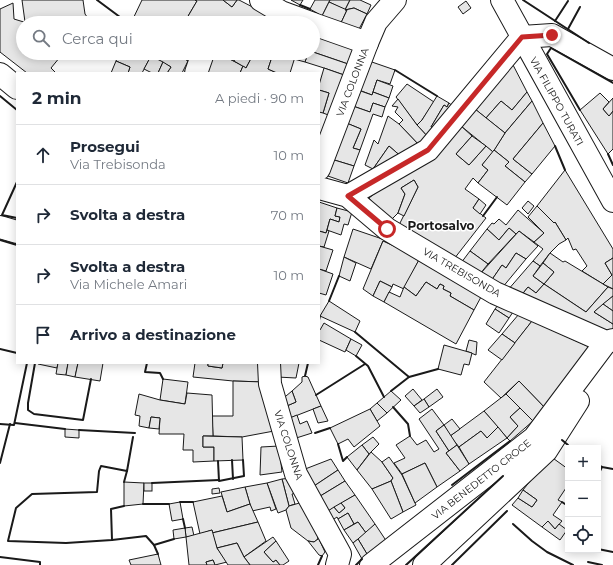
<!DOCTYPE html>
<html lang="it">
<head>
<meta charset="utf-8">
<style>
  body { margin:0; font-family:Montserrat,sans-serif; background:#f2f2f3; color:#1f2937 }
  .controls { position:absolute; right:12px; bottom:12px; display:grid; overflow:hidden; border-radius:0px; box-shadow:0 2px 10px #0003 }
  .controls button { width:36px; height:36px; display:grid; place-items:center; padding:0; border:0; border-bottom:1px solid #e0e1e3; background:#fff; color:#1f2937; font:20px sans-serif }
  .stop { position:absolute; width:12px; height:12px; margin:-9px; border:3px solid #c62828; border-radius:50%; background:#fff }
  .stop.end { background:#c62828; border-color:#fff; box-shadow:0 1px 4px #0008 }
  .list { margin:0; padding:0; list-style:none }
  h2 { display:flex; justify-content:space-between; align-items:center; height:52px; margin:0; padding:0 16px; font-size:17px }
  h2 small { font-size:13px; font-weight:400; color:#747a83 }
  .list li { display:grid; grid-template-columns:26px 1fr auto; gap:12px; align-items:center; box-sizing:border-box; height:60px; padding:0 16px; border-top:1px solid #e0e1e3 }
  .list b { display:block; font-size:15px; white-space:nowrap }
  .list p { margin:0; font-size:13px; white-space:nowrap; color:#747a83 }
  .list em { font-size:13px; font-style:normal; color:#747a83 }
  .icon { flex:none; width:22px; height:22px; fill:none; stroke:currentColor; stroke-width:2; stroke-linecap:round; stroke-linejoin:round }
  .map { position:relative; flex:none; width:613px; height:565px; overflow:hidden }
  .search { position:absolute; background:#fff; box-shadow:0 2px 10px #0003; left:16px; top:16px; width:304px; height:44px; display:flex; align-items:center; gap:10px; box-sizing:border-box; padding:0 14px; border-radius:22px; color:#747a83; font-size:15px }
  .panel { position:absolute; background:#fff; box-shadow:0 2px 10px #0003; left:16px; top:72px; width:304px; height:292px; border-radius:0px }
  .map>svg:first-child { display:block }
  .building { fill:#e6e6e6; stroke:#1a1a1a }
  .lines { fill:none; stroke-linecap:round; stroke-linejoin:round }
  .minor-casing { stroke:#1a1a1a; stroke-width:24 }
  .minor { stroke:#fff; stroke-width:22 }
  .wall { stroke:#1a1a1a; stroke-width:2 }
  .route { stroke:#c62828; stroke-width:5 }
  .labels { text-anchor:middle; stroke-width:3; stroke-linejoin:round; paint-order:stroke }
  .street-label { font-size:10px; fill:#1a1a1a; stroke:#fff }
  .quarter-label { font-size:12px; font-weight:bold; fill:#1a1a1a; stroke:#fff }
</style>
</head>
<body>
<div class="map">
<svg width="613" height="565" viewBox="0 0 613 565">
  <rect width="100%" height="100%" fill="#fff"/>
  <g class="building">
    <path d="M 22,0 L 83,0 L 85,14 L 90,21 L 88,23 L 27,23 L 25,22 Z"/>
    <path d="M 142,0 L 195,0 L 197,1 L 184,23 L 131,23 Z"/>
    <path d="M 195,0 L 223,0 L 232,7 L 237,0 L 239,0 L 266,14 L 261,23 L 184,23 L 197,1 Z"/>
    <path d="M 223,0 L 237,0 L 232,7 Z"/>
    <path d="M 291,0 L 303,0 L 300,5 Z"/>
    <path d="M 315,0 L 330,0 L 322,16 L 310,9 Z"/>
    <path d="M 330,0 L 350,0 L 345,10 L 329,2 Z"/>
    <path d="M 350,0 L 360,0 L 371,5 L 367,14 L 354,8 L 345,10 Z"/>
    <path d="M 466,1 L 471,8 L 463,14 L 458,7 Z"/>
    <path d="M 329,2 L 347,10 L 340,25 L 322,16 Z"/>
    <path d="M 13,3 L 14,19 L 27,23 L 23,23 L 23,53 L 60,53 L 60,57 L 51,68 L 55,72 L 54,73 L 27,73 L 0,52 L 0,9 Z"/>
    <path d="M 354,8 L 367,14 L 359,29 L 340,25 L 347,10 L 345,10 Z"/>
    <path d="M 266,14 L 271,17 L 268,23 L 261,23 Z"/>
    <path d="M 313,33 L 354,47 L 351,65 L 313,52 Z"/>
    <path d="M 313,52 L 351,65 L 347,76 L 324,68 L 305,62 L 308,53 L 313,53 Z"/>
    <path d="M 119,53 L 145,53 L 151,56 L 142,73 L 128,73 L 130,67 L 116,61 Z"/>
    <path d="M 145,53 L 176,53 L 188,61 L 182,73 L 167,73 L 171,67 Z"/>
    <path d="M 176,53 L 192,53 L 188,61 Z"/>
    <path d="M 211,53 L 218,53 L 243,66 L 240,73 L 202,73 Z"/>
    <path d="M 218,53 L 238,53 L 234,61 Z"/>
    <path d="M 238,53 L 254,53 L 246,68 L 234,61 Z"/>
    <path d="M 254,53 L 269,53 L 266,58 L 271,60 L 268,69 L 277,73 L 240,73 L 243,66 L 246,68 Z"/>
    <path d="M 269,53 L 285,53 L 295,57 L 290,73 L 277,73 L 268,69 L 271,60 L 266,58 Z"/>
    <path d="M 285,53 L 308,53 L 305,62 L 294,59 L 295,57 Z"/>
    <path d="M 151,56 L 163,62 L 158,73 L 152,73 L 144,69 Z"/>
    <path d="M 116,61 L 130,67 L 128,73 L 129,73 L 111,73 Z"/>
    <path d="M 369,61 L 395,70 L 390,84 L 377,80 L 372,95 L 359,90 Z"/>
    <path d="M 163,62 L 171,67 L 167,73 L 158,73 Z"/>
    <path d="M 512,63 L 527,92 L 512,110 L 501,101 L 486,118 L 475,109 Z"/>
    <path d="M 324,68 L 347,76 L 331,116 L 323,113 L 329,93 L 319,90 L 319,85 Z"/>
    <path d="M 377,80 L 393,86 L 389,98 L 373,92 Z"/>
    <path d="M 407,84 L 434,102 L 422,120 L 417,125 L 396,97 Z"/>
    <path d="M 355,89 L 372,95 L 373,92 L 389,98 L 385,107 L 373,103 L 370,112 L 350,105 Z"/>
    <path d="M 319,90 L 329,93 L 323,113 L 319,112 Z"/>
    <path d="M 527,92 L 532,101 L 505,133 L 486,118 L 501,101 L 512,110 Z"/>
    <path d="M 600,93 L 609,102 L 603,109 L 609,116 L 613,111 L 613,149 L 608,154 L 580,110 Z"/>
    <path d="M 437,96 L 449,103 L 447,107 L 444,105 L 431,127 L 435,131 L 428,137 L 417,125 L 422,120 Z"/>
    <path d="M 613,98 L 613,111 L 609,116 L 603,109 Z"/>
    <path d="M 398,99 L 417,125 L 428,137 L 419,145 L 399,124 L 403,120 L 395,112 L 398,107 L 392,106 Z"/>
    <path d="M 532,101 L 543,123 L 513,159 L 532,174 L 525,182 L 505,166 L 509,162 L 494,150 L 505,133 Z"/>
    <path d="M 373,103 L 385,107 L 382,117 L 373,114 L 360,150 L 353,148 L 361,129 L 344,122 L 350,105 L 370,112 Z"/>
    <path d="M 449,103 L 454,107 L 437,133 L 431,127 L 444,105 L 447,107 Z"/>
    <path d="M 475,109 L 505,133 L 493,152 L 461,126 Z"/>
    <path d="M 388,116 L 399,124 L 419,145 L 404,159 L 389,146 L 373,169 L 365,165 L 374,140 L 378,144 Z"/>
    <path d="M 344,122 L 361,129 L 353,148 L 360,150 L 354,166 L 331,159 Z"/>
    <path d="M 543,123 L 555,146 L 532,174 L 513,159 Z"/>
    <path d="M 461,126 L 472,136 L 456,154 L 469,165 L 486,146 L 493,152 L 482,165 L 488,170 L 478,183 L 473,178 L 465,189 L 479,199 L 473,208 L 486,218 L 454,259 L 399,225 L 418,187 L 414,180 L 401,188 L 405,194 L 398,213 L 391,220 L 378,211 L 369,198 Z"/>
    <path d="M 472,136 L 486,146 L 469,165 L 456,154 Z"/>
    <path d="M 389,146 L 404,159 L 373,169 Z"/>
    <path d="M 494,150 L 509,162 L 505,166 L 525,182 L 507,205 L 478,183 L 488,170 L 482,165 Z"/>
    <path d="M 331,159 L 354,166 L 348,183 L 325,175 Z"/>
    <path d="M 565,170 L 613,249 L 613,258 L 605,263 L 612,275 L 603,284 L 582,271 L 587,266 L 576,249 L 573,250 L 568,238 L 566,240 L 555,222 L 554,223 L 537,206 Z"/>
    <path d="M 414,180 L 418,187 L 404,216 L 398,213 L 405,194 L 401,188 Z"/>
    <path d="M 479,199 L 486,205 L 480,214 L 473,208 Z"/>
    <path d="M 528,201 L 534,206 L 528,214 L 522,208 Z"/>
    <path d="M 319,202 L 337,208 L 335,216 L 340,217 L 339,222 L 330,219 L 326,233 L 319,231 Z"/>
    <path d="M 537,206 L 554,223 L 555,222 L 566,240 L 559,244 L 550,253 L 540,266 L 533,261 L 543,249 L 534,242 L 544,233 L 528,217 Z"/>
    <path d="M 337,208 L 352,212 L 348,225 L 344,224 L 341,235 L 327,230 L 330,219 L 339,222 L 340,217 L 335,216 Z"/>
    <path d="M 518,210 L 544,233 L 534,242 L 519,231 L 516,234 L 509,228 L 499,240 L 487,229 L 492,223 L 494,224 L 499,219 L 506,225 Z"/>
    <path d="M 509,228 L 516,234 L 488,264 L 470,251 L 487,229 L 499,240 Z"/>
    <path d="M 353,229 L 397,244 L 396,246 L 383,241 L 371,269 L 344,257 Z"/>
    <path d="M 327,230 L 329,231 L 324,247 L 319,246 L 319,231 L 326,233 Z"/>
    <path d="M 519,231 L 538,246 L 526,259 L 516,253 L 506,268 L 502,265 L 491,281 L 480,274 Z"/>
    <path d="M 383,241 L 420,258 L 404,289 L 393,284 L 392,287 L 380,281 L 373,296 L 363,289 Z"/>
    <path d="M 319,246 L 333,250 L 326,271 L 319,269 Z"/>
    <path d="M 470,251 L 488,264 L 480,274 L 461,263 Z"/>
    <path d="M 516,253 L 526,259 L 502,288 L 491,281 L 502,265 L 506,268 Z"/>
    <path d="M 550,253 L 563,262 L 565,261 L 608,287 L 586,312 L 544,284 L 554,272 L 543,263 Z"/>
    <path d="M 344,257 L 356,263 L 350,281 L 339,276 Z"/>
    <path d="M 420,258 L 481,297 L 474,310 L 450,296 L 451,293 L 443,289 L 444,286 L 440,284 L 437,289 L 426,282 L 416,296 L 404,287 Z"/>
    <path d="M 613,258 L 613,289 L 603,284 L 612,275 L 605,263 Z"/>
    <path d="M 533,261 L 540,266 L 533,276 L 544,284 L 536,293 L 528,287 L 520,297 L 507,291 Z"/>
    <path d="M 543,263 L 554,272 L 544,284 L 533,276 Z"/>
    <path d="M 319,269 L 333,274 L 326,295 L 319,293 Z"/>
    <path d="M 380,281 L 392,287 L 384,302 L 373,296 Z"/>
    <path d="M 426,282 L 437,289 L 440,284 L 444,286 L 443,289 L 451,293 L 450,296 L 474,310 L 456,344 L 384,302 L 389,292 L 400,297 L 404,287 L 416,296 Z"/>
    <path d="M 544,284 L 586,312 L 608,287 L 613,289 L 613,296 L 594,312 L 613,324 L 613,331 L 608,335 L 520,297 L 528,287 L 536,293 Z"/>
    <path d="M 613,296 L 613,311 L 603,304 Z"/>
    <path d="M 329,301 L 360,321 L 355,332 L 320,316 Z"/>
    <path d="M 603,304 L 613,311 L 613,324 L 594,312 Z"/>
    <path d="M 498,305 L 513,312 L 509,318 L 495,309 Z"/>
    <path d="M 495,309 L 509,318 L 499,333 L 486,324 Z"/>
    <path d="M 519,314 L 532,321 L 515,343 L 502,334 Z"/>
    <path d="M 532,321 L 594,349 L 546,409 L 519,381 L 501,398 L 484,382 Z"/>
    <path d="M 324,323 L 351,339 L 345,352 L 319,340 L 319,329 L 320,330 Z"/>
    <path d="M 502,334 L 515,343 L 502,360 L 488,350 Z"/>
    <path d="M 351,339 L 362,345 L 356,356 L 346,350 Z"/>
    <path d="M 469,340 L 477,342 L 476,355 L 466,351 Z"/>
    <path d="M 444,345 L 472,353 L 469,365 L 464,364 L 461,375 L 438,369 Z"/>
    <path d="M 38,363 L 58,363 L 57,368 L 38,364 Z"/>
    <path d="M 58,363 L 68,363 L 66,375 L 56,374 Z"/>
    <path d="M 68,363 L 78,363 L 75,377 L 66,375 Z"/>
    <path d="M 78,363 L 103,363 L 100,381 L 75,377 Z"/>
    <path d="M 195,363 L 208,363 L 208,366 L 222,368 L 223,363 L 263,363 L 264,382 L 233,381 L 193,377 Z"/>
    <path d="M 208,363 L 223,363 L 222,368 L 208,366 Z"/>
    <path d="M 277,363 L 299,363 L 296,378 L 277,377 Z"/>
    <path d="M 305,376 L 308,377 L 321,406 L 285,420 L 282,408 L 296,402 L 292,391 L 302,382 L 302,377 Z"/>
    <path d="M 163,379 L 188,382 L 185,404 L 160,400 Z"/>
    <path d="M 233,381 L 264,382 L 274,431 L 242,437 L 213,436 L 212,416 L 233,416 Z"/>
    <path d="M 519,381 L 546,409 L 533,421 L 506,394 Z"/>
    <path d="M 413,389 L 422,400 L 414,406 L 405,396 Z"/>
    <path d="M 437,389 L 443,397 L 429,407 L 424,399 Z"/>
    <path d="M 292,391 L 296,402 L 282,408 L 280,401 Z"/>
    <path d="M 391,391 L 401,400 L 387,413 L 377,403 Z"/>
    <path d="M 187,393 L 212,395 L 213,436 L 203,436 L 203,447 L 214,447 L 214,461 L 193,462 L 193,450 L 183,450 L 184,434 L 159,434 L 160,418 L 151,417 L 149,428 L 139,426 L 140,416 L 135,415 L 139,394 L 160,400 L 185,404 Z"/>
    <path d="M 506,394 L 520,408 L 510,417 L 518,426 L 507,438 L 484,411 Z"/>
    <path d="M 424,399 L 429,407 L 420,413 L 414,406 Z"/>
    <path d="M 377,403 L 387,413 L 377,421 L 370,409 Z"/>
    <path d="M 321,406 L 328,421 L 318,423 L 313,409 Z"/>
    <path d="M 520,408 L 533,421 L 510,441 L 507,438 L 518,426 L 510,417 Z"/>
    <path d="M 370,409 L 380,426 L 354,447 L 348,439 L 338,444 L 330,428 Z"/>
    <path d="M 432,409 L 444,425 L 436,431 L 449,451 L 446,453 L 460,471 L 437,487 L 425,463 L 402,474 L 394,463 L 405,458 L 396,445 L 410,436 L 417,445 L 426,440 L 434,452 L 439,449 L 419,419 Z"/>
    <path d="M 484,411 L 498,427 L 487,438 L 481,431 L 459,447 L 450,436 Z"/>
    <path d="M 297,415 L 300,424 L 307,421 L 312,433 L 290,440 L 285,420 Z"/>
    <path d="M 151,417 L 160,418 L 159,429 L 149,428 Z"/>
    <path d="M 452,419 L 460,429 L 450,436 L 444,425 Z"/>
    <path d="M 444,425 L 457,445 L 449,451 L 436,431 Z"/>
    <path d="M 498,427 L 507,438 L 469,464 L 459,447 L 481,431 L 487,438 Z"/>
    <path d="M 65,429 L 79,430 L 79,438 L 65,437 Z"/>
    <path d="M 203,436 L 242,437 L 243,460 L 214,461 L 214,447 L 203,447 Z"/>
    <path d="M 373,437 L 379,444 L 369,454 L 362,445 Z"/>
    <path d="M 362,445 L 369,454 L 357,470 L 347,457 Z"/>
    <path d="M 457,445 L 469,464 L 460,471 L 446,453 Z"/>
    <path d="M 279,446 L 282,472 L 260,475 L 261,447 Z"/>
    <path d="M 371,452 L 382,462 L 393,478 L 391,481 L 372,489 L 357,470 Z"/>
    <path d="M 550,456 L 568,469 L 568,485 L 558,500 L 562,502 L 553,515 L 562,521 L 555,529 L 548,521 L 542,527 L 512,505 L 518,498 L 532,507 L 537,500 L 523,490 Z"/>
    <path d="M 389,457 L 402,475 L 416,505 L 403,512 L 391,481 L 393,478 L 382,462 Z"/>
    <path d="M 331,459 L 338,470 L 311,488 L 300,471 Z"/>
    <path d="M 425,463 L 437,487 L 415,503 L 402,474 Z"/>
    <path d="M 338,470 L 345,481 L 317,498 L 311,488 Z"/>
    <path d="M 291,478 L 296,493 L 292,494 L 295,504 L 289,506 L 282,479 Z"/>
    <path d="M 282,479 L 289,506 L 286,510 L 278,513 L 267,483 Z"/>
    <path d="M 345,481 L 355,495 L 325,513 L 317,498 Z"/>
    <path d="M 391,481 L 403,512 L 391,519 L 372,489 Z"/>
    <path d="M 124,482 L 144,483 L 143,504 L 124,506 Z"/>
    <rect x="144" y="483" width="8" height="8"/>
    <path d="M 267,483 L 276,509 L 271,511 L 270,507 L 252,511 L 245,487 Z"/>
    <path d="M 245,487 L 250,504 L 227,512 L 221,492 Z"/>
    <path d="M 219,488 L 220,493 L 212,494 L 212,489 Z"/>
    <path d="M 523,490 L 537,500 L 532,507 L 518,498 Z"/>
    <path d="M 355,495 L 375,524 L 366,533 L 358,522 L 354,524 L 348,513 L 338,519 L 337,517 L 331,521 L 325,513 L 334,507 L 339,513 L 345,508 L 341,503 Z"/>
    <path d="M 222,496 L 227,512 L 250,504 L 258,522 L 212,533 L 212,530 L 200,534 L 193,502 Z"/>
    <path d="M 180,502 L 183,519 L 172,521 L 169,504 Z"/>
    <path d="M 303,502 L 318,537 L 318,539 L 314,542 L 308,541 L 291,528 L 286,510 L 289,506 Z"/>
    <path d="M 341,503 L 345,508 L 339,513 L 334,507 Z"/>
    <path d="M 348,513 L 354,524 L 344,530 L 338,519 Z"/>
    <path d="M 548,521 L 555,529 L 559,524 L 567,530 L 560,540 L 542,527 Z"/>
    <path d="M 258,522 L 266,541 L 244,557 L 237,543 L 217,548 L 212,533 Z"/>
    <path d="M 358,522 L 366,533 L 353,543 L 344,530 Z"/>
    <path d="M 375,524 L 387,542 L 367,554 L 358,539 Z"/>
    <path d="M 192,527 L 194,536 L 186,537 L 185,528 Z"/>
    <path d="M 185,528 L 186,537 L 174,539 L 173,530 Z"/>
    <path d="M 212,530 L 217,548 L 227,562 L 215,565 L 213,560 L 206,562 L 207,565 L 189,565 L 186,537 Z"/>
    <path d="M 273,537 L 276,541 L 264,552 L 273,562 L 276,560 L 280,565 L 250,565 L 244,557 Z"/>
    <path d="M 318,537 L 325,552 L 322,556 L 319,555 L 308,541 L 314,542 L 318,539 Z"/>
    <path d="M 358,539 L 367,554 L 362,559 L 353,543 Z"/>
    <path d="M 276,541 L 289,561 L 283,565 L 280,565 L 276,560 L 273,562 L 264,552 Z"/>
    <path d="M 237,543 L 244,557 L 250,565 L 228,565 L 217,548 Z"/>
    <path d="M 158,554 L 161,565 L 131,565 L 129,560 Z"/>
    <path d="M 213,560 L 215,565 L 207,565 L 206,562 Z"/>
  </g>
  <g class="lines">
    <defs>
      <g id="minor">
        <path d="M 261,0 L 281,12 L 311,23"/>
        <path d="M 502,0 L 613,201"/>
        <path d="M 313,24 L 367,43"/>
        <path d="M 196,73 L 203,53"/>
        <path d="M 0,74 L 17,88"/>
        <path d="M 319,169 L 367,43 L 376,22 L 395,0"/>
        <path d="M 319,188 L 348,196 L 387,229 L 495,293 L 606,342 L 613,340"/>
        <path d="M 348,196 L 428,150 L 522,37 L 552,35 L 613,69"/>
        <path d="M 0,227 L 17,232"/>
        <path d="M 269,363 L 270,384 L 296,474 L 340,554 L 337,565"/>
        <path d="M 371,565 L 534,438 L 606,342"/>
        <path d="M 424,565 L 546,451 L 578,401"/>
      </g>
    </defs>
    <use href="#minor" class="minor-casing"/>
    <use href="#minor" class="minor"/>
    <g class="wall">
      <path d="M 97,0 L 128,23"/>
      <path d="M 523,0 L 589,43"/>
      <path d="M 300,5 L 310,9"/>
      <path d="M 555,21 L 568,1"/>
      <path d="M 568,29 L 580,7"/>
      <path d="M 395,70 L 437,96"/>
      <path d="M 0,96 L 17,110"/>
      <path d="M 580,110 L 547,54 L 551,48 L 613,83"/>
      <path d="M 555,146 L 565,170"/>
      <path d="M 608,154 L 613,165"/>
      <path d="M 17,182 L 2,215 L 17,218"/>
      <path d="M 483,216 L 497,197"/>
      <path d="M 0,240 L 17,245"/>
      <path d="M 329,301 L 339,276"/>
      <path d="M 319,320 L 320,316"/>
      <path d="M 355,332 L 409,377 L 391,391"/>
      <path d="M 0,349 L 17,353"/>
      <path d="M 356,356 L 368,366 L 384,397"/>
      <path d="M 35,363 L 28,403 L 28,410 L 34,414 L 83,420 L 91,379"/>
      <path d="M 147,363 L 145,372 L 160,373 L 163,379"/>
      <path d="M 305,376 L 308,363"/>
      <path d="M 409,377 L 438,369"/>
      <path d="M 316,395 L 365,364"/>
      <path d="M 393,407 L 408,424 L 410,436"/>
      <path d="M 15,423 L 65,429"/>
      <path d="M 0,424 L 14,425 L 27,363"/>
      <path d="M 79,430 L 135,433"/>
      <path d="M 315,433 L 330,428"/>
      <path d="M 133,437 L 127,471 L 101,466 L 99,471 L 97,492 L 32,494 L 16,508 L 8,541 L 66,543 L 112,540 L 146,536 L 154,545"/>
      <path d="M 562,440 L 568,445"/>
      <path d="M 338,444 L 343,461 L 347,457"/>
      <path d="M 232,460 L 233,479"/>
      <path d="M 218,461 L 219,481 L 244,476 L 243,460"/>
      <path d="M 0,463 L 10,424"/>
      <path d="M 598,465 L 602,467 L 613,469"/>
      <path d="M 598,475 L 602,467"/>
      <path d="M 124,482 L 127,471"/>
      <path d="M 152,483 L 219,480"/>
      <path d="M 452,485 L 510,441"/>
      <path d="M 180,502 L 193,502"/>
      <path d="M 562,502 L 568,506"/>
      <path d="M 143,504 L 169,504"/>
      <path d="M 183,519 L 185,528"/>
      <path d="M 513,524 L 532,541 L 547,552 L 573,565"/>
      <path d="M 112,540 L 111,509 L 124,506"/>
      <path d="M 598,549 L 613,552"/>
      <path d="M 158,554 L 154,545 L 174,539"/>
      <path d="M 0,557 L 40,562 L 40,565"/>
      <path d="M 588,562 L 602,565"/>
      <path d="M 318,565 L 322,556"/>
      <path d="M 356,565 L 362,559"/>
      <path d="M 406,565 L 503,476"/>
      <path d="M 452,565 L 507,511"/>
    </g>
  </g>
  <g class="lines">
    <path class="route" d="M 387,229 L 348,196 L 428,150 L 522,37 L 552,35"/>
  </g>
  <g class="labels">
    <g class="street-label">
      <text transform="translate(352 82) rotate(-69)" y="4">VIA COLONNA</text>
      <text transform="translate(557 101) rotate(61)" y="4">VIA FILIPPO TURATI</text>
      <text transform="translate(462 272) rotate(30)" y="4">VIA TREBISONDA</text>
      <text transform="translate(289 445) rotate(72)" y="4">VIA COLONNA</text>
      <text transform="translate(481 479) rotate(-38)" y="4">VIA BENEDETTO CROCE</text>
    </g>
    <g class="quarter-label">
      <text x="441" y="230">Portosalvo</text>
    </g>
  </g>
</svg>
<div class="controls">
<button>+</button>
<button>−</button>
<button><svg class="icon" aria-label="locate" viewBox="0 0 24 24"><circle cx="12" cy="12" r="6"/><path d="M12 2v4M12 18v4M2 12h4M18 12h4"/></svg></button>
</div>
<div class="stop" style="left:387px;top:229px"></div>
<div class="stop end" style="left:552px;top:35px"></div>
<div class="search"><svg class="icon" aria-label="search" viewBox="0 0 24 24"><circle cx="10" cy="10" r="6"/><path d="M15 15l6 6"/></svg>Cerca qui</div>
<section class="panel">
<h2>2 min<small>A piedi · 90 m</small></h2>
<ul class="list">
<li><svg class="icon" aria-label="ahead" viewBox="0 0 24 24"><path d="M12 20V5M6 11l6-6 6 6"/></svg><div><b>Prosegui</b><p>Via Trebisonda</p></div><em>10 m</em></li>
<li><svg class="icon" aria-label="right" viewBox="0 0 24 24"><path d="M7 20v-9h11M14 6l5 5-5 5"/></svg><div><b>Svolta a destra</b></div><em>70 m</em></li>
<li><svg class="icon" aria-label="right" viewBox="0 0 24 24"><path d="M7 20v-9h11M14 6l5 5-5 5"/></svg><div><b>Svolta a destra</b><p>Via Michele Amari</p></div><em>10 m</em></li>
<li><svg class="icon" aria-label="arrive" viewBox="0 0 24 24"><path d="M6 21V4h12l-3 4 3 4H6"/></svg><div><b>Arrivo a destinazione</b></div></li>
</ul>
</section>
</div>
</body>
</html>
